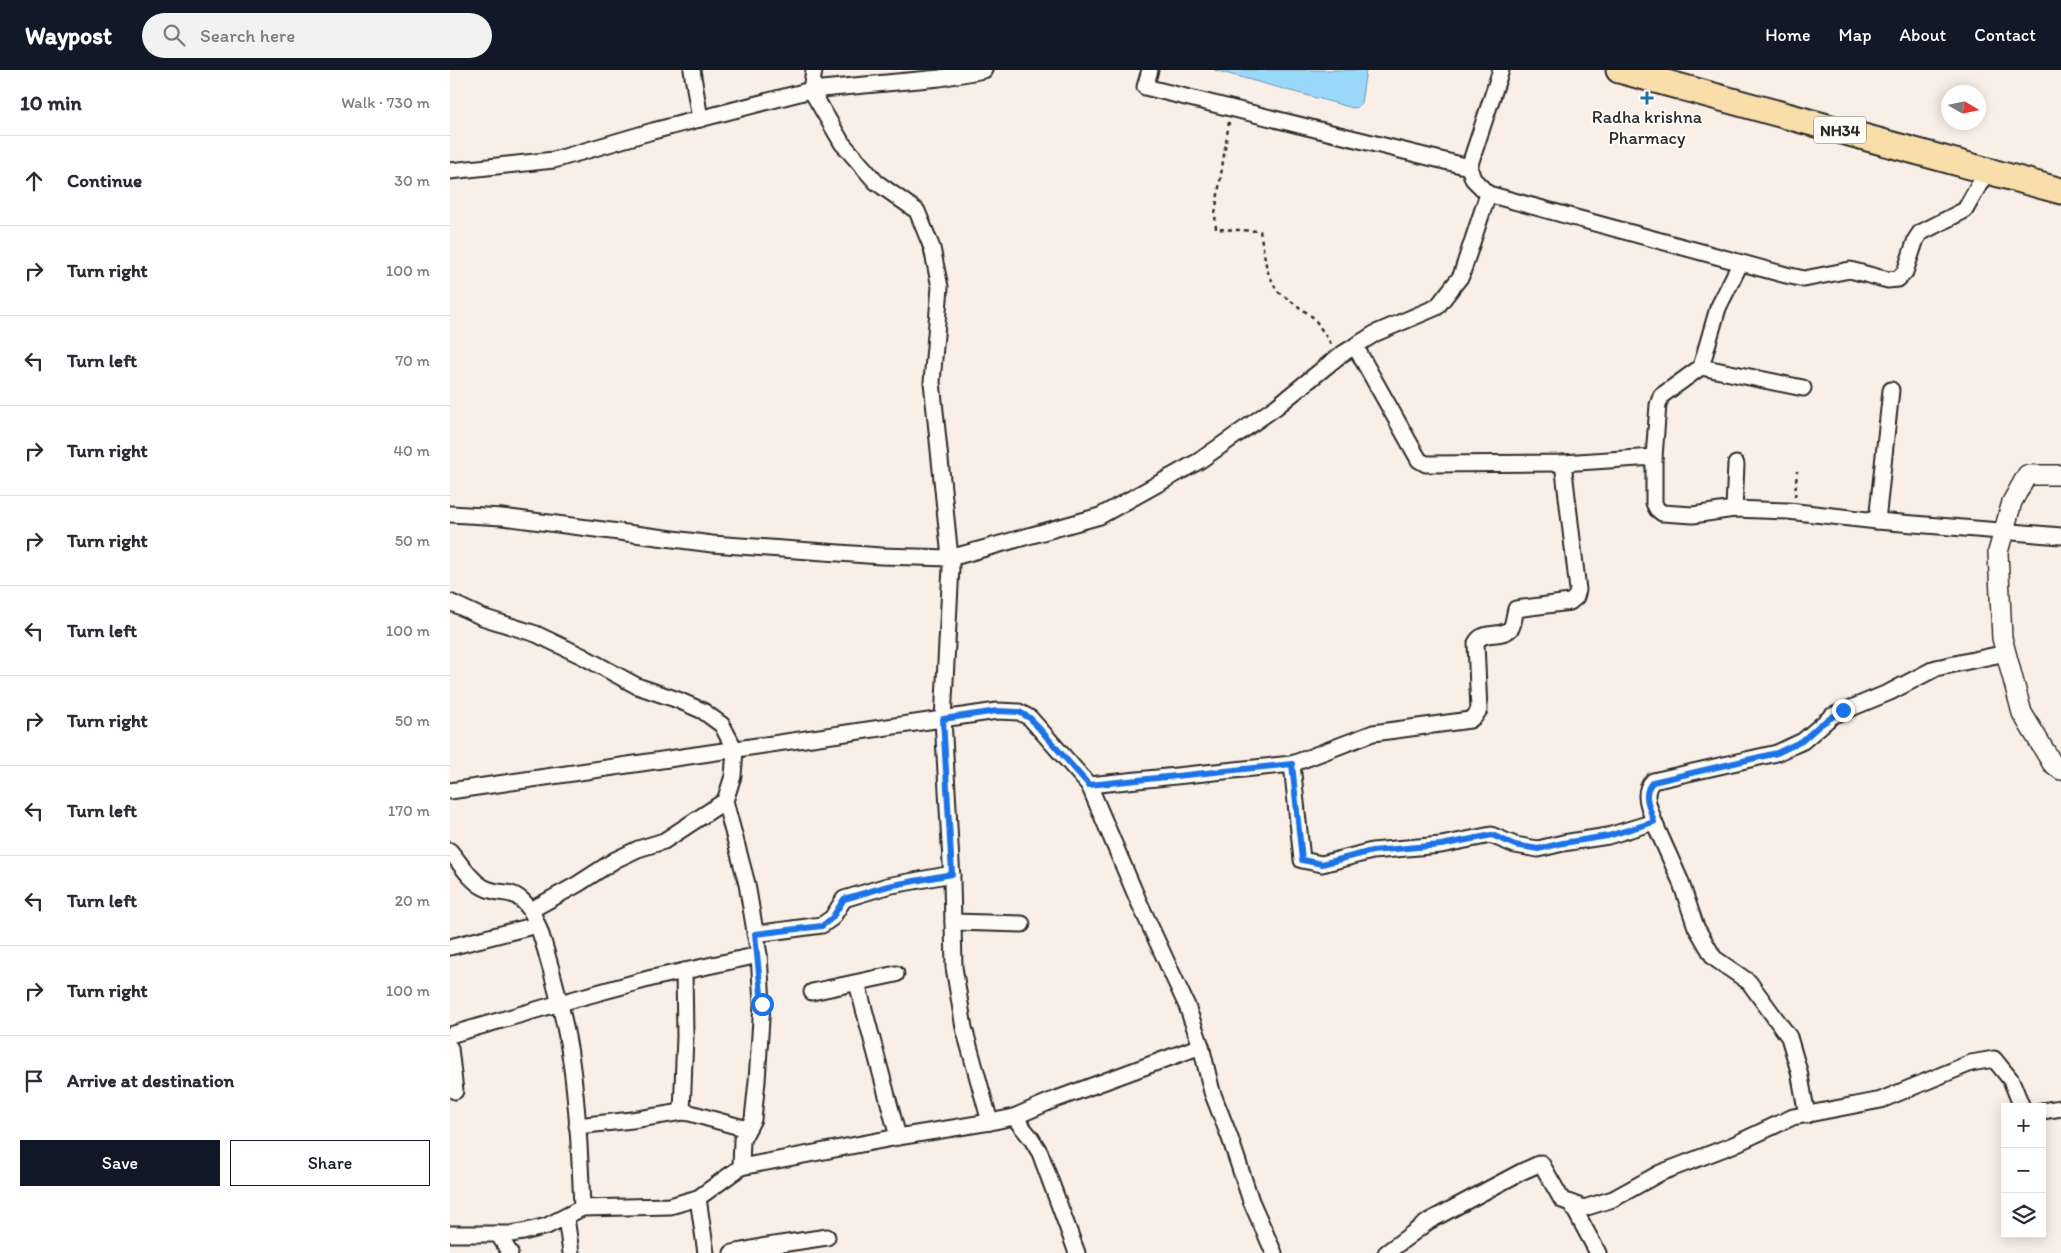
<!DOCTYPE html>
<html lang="en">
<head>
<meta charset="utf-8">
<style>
  body { margin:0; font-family:Itim,sans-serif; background:#f2f2f3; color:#2b2b33 }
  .controls { position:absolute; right:15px; bottom:15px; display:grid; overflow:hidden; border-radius:0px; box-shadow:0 2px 12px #0003 }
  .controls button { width:45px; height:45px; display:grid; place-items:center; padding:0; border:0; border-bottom:1px solid #e1e1e2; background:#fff; color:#2b2b33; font:25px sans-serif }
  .compass { position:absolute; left:1491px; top:15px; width:45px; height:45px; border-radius:50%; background:#fff; box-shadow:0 2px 12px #0003; rotate:99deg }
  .stop { position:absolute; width:15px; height:15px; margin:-11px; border:4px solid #1a73e8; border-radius:50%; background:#fff }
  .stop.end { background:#1a73e8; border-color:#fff; box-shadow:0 1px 5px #0008 }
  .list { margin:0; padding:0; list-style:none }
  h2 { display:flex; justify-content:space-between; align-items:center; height:65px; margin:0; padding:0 20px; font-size:21px }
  h2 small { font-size:16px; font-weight:400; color:#7c7c81 }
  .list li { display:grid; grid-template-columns:32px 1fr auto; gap:15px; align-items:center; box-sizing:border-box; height:90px; padding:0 20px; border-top:1px solid #e1e1e2 }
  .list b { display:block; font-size:19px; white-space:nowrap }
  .list em { font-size:16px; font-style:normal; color:#7c7c81 }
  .actions { display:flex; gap:10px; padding:15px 20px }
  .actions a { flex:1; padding:11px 0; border:1px solid #111827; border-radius:0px; text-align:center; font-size:18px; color:#111827 }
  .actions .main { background:#111827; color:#fff }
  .icon { flex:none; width:28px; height:28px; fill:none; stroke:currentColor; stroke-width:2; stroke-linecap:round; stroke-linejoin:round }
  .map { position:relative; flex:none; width:1611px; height:1183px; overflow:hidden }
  header { display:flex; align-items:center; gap:30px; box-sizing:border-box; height:70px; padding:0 25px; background:#111827; color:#fff }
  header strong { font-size:24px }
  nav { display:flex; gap:28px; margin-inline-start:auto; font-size:18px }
  .search { width:350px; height:45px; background:#f2f2f3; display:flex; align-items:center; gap:12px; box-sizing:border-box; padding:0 18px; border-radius:28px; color:#7c7c81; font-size:19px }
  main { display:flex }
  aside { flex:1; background:#fff }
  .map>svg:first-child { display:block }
  .water { fill:#9ad8fb; stroke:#6e93a8 }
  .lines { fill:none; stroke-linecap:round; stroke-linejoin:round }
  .minor-casing { stroke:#2b2b2b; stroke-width:19 }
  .tertiary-casing { stroke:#2b2b2b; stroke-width:22 }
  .primary-casing { stroke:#2b2b2b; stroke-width:29 }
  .path { stroke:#2b2b2b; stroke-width:2.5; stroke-dasharray:4 4; stroke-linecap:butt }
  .minor { stroke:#fdfcf7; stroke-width:15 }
  .tertiary { stroke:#fdfcf7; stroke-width:19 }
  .primary { stroke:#f9deab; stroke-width:25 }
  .route { stroke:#1a73e8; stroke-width:6 }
  .poi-dot { fill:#1f6fb2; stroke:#fdfcf7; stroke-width:2 }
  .labels { text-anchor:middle; stroke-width:4; stroke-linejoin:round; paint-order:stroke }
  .shield { fill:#fdfcf7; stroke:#6a6a68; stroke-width:1 }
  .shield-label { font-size:16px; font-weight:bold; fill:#2b2b2b }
  .poi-label { font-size:18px; fill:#2b2b2b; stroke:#fdfcf7 }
</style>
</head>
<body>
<header>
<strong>Waypost</strong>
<div class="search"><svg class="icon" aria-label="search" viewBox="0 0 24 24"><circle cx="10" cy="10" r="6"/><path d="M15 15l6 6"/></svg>Search here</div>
<nav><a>Home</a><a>Map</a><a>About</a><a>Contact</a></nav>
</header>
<main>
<aside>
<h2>10 min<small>Walk · 730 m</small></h2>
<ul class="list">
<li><svg class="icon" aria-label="ahead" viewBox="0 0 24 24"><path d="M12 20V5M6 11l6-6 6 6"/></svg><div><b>Continue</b></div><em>30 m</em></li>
<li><svg class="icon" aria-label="right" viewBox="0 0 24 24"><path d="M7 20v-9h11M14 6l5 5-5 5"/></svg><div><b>Turn right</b></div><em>100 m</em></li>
<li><svg class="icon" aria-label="left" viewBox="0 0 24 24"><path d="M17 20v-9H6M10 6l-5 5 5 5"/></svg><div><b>Turn left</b></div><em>70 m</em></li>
<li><svg class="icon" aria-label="right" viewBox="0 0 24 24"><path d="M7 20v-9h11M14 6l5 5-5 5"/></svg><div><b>Turn right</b></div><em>40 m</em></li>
<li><svg class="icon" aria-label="right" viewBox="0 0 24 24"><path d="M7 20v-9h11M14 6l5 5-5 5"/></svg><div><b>Turn right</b></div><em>50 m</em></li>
<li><svg class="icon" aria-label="left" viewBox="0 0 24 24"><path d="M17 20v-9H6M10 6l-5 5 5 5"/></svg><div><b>Turn left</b></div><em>100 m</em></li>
<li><svg class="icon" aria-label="right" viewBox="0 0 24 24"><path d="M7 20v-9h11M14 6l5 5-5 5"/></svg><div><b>Turn right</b></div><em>50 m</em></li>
<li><svg class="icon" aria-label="left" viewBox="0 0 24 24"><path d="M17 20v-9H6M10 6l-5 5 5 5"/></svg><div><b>Turn left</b></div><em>170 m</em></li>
<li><svg class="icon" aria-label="left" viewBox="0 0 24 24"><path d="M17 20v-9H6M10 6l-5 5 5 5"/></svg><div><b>Turn left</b></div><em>20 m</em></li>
<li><svg class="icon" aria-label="right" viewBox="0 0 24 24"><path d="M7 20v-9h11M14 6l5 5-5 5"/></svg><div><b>Turn right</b></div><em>100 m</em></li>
<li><svg class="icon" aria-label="arrive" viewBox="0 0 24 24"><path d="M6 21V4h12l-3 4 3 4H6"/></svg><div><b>Arrive at destination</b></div></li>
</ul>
<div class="actions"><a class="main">Save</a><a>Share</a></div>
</aside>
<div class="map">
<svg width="1611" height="1183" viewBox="0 0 1611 1183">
  <rect width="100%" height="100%" fill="#faefe6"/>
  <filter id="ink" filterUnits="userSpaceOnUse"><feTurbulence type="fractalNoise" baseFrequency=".02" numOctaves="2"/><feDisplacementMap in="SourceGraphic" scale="10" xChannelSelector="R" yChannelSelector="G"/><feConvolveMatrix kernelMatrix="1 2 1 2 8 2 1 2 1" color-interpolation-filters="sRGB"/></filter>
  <g filter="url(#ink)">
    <path class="water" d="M 764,0 L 916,0 L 911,33 L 908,37 L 903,38 Z"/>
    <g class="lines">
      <defs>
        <g id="minor">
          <path d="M 242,0 L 250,49"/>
          <path d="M 364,0 L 361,20 L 392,73 L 426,112 L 467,141 L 482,178 L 490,217 L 482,312 L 501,497 L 493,649 L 502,810 L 504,897 L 514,958 L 540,1052 L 564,1047 L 581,1068 L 590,1083 L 627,1183"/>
          <path d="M 700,0 L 695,17 L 1019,97"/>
          <path d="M 1051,0 L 1019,97 L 1023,109 L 1038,124 L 1336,205 L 1354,209 L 1400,200 L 1438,210 L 1448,209 L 1455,202 L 1466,169 L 1470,163 L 1515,140 L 1538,99"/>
          <path d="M 0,101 L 104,90 L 203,61 L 361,20 L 490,8 L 534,0"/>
          <path d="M 905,276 L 969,390 L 976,394 L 1113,393 L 1204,387 L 1204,433 L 1207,439 L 1212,443 L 1243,445 L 1284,439 L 1338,441 L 1427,451 L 1611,466"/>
          <path d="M 1251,297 L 1353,318"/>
          <path d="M 1204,387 L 1208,335 L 1211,326 L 1251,297 L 1268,238 L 1290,194"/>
          <path d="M 1284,439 L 1286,394"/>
          <path d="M 0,444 L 52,447 L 262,474 L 431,486 L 500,488 L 650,446 L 749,391 L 826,337 L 889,286 L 905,276 L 926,263 L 987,237 L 1011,206 L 1038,124"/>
          <path d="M 1427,451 L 1441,320"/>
          <path d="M 0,532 L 32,547 L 86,564 L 132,586 L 187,616 L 228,630 L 253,641 L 272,655 L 285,680 L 283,706 L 275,731 L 214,771 L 188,779 L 165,790 L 128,814 L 81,840"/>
          <path d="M 842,694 L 923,663 L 1020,650 L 1025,646 L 1029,640 L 1026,573 C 1033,559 1051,569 1061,558 C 1064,553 1064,545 1066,539 L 1120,532 L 1126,527 L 1128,520 L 1113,393"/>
          <path d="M 639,715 L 842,694 L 852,790 L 872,794 L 922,781 L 991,775 L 1041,765 L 1065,775 L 1088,779 L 1113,773 L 1158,766 L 1204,752 L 1230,810 L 1246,857 L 1264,888 L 1299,912 L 1339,967 L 1349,1001 L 1357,1045"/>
          <path d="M 0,721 L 547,641 L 569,642 L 580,648 L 639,715 L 688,830 L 737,936 L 751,976 L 762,1022 L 780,1068 L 801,1131 L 824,1183"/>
          <path d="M 275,731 L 297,814 L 309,885 L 312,934 L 307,1011 L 303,1049 L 292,1070 L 291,1097"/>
          <path d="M 1204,752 C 1200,738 1191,723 1203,711 L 1327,683 L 1353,671 L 1382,646 L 1440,622 L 1486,598 L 1556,583"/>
          <path d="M 0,781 C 10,793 20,810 33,817 C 53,828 61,815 79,838 C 89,852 96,882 101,899 C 109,929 117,960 121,991 C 128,1040 130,1089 132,1138"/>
          <path d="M 503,852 L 572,854"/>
          <path d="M 305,864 L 372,855 L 382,848 L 394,829 L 437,816 L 502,804"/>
          <path d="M 0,877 L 87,855"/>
          <path d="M 407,913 L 448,1067"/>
          <path d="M 362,922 L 446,904"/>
          <path d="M 0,965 L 110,933 L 202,908 L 309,885"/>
          <path d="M 0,978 L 5,1021"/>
          <path d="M 1592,1041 L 1611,1038"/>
          <path d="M 232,1042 L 235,966 L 234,901"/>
          <path d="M 564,1047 L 601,1031 L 751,976"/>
          <path d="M 127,1056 L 182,1050 L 232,1042 L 240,1043 L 297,1059"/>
          <path d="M 248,1128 L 256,1183"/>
          <path d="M 1121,1133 L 1148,1183"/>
          <path d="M 116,1147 L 121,1183"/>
          <path d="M 0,1164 L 60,1164 L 73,1162 L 97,1156 L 132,1138 L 220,1136 L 248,1128 L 291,1097 L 448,1067 L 540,1052"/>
          <path d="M 48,1164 L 60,1183"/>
          <path d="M 282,1183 L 311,1177 L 377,1167"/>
          <path d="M 936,1183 L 979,1151 L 1071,1102 L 1091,1093 L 1112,1130 L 1134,1138 L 1163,1129 L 1210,1103 L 1283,1075 L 1343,1047 L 1431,1030 L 1521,993 L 1544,989 L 1561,1010 L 1572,1037"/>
        </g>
        <path id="tertiary" d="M 1611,405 L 1577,405 L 1562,432 L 1548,482 L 1552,568 L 1572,643 L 1602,693 L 1611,700"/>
        <path id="primary" d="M 1169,0 L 1611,121"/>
      </defs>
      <use href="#minor" class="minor-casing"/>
      <use href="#tertiary" class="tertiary-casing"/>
      <use href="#primary" class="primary-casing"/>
      <g class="path">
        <path d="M 779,52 L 765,144 L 766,159 L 810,161 L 817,200 L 827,221 L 864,248 L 881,274"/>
        <path d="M 1345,427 L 1347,401"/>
      </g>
      <use href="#minor" class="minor"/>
      <use href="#tertiary" class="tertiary"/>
      <use href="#primary" class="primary"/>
    </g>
  </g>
  <g class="lines" filter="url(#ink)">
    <path class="route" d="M 312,934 L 305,864 L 372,856 L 382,848 L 394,829 L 438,816 L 502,804 L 493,649 L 547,641 L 569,642 L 580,648 L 639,715 L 842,694 L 852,790 L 872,794 L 922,781 L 991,775 L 1042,765 L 1065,775 L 1088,779 L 1113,773 L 1158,766 L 1204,752 C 1200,738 1191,723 1203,712 L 1327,683 L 1352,671 L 1370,655 L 1393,640"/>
  </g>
  <path class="poi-dot" d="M1194.5 20.5h5v5h5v5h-5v5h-5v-5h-5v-5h5z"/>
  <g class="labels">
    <rect class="shield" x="1364" y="46.5" width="52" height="27" rx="4"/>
    <g class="shield-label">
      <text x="1390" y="66">NH34</text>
    </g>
    <g class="poi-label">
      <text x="1197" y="53">Radha krishna<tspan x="1197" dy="21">Pharmacy</tspan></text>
    </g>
  </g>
</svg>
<div class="controls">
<button>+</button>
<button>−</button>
<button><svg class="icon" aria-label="layers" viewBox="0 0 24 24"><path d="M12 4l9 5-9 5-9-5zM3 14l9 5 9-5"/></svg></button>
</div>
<svg class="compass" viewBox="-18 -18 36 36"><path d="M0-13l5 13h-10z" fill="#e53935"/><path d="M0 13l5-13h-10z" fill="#7c7c81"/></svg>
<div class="stop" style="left:312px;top:934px"></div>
<div class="stop end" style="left:1393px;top:640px"></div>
</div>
</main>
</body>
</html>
